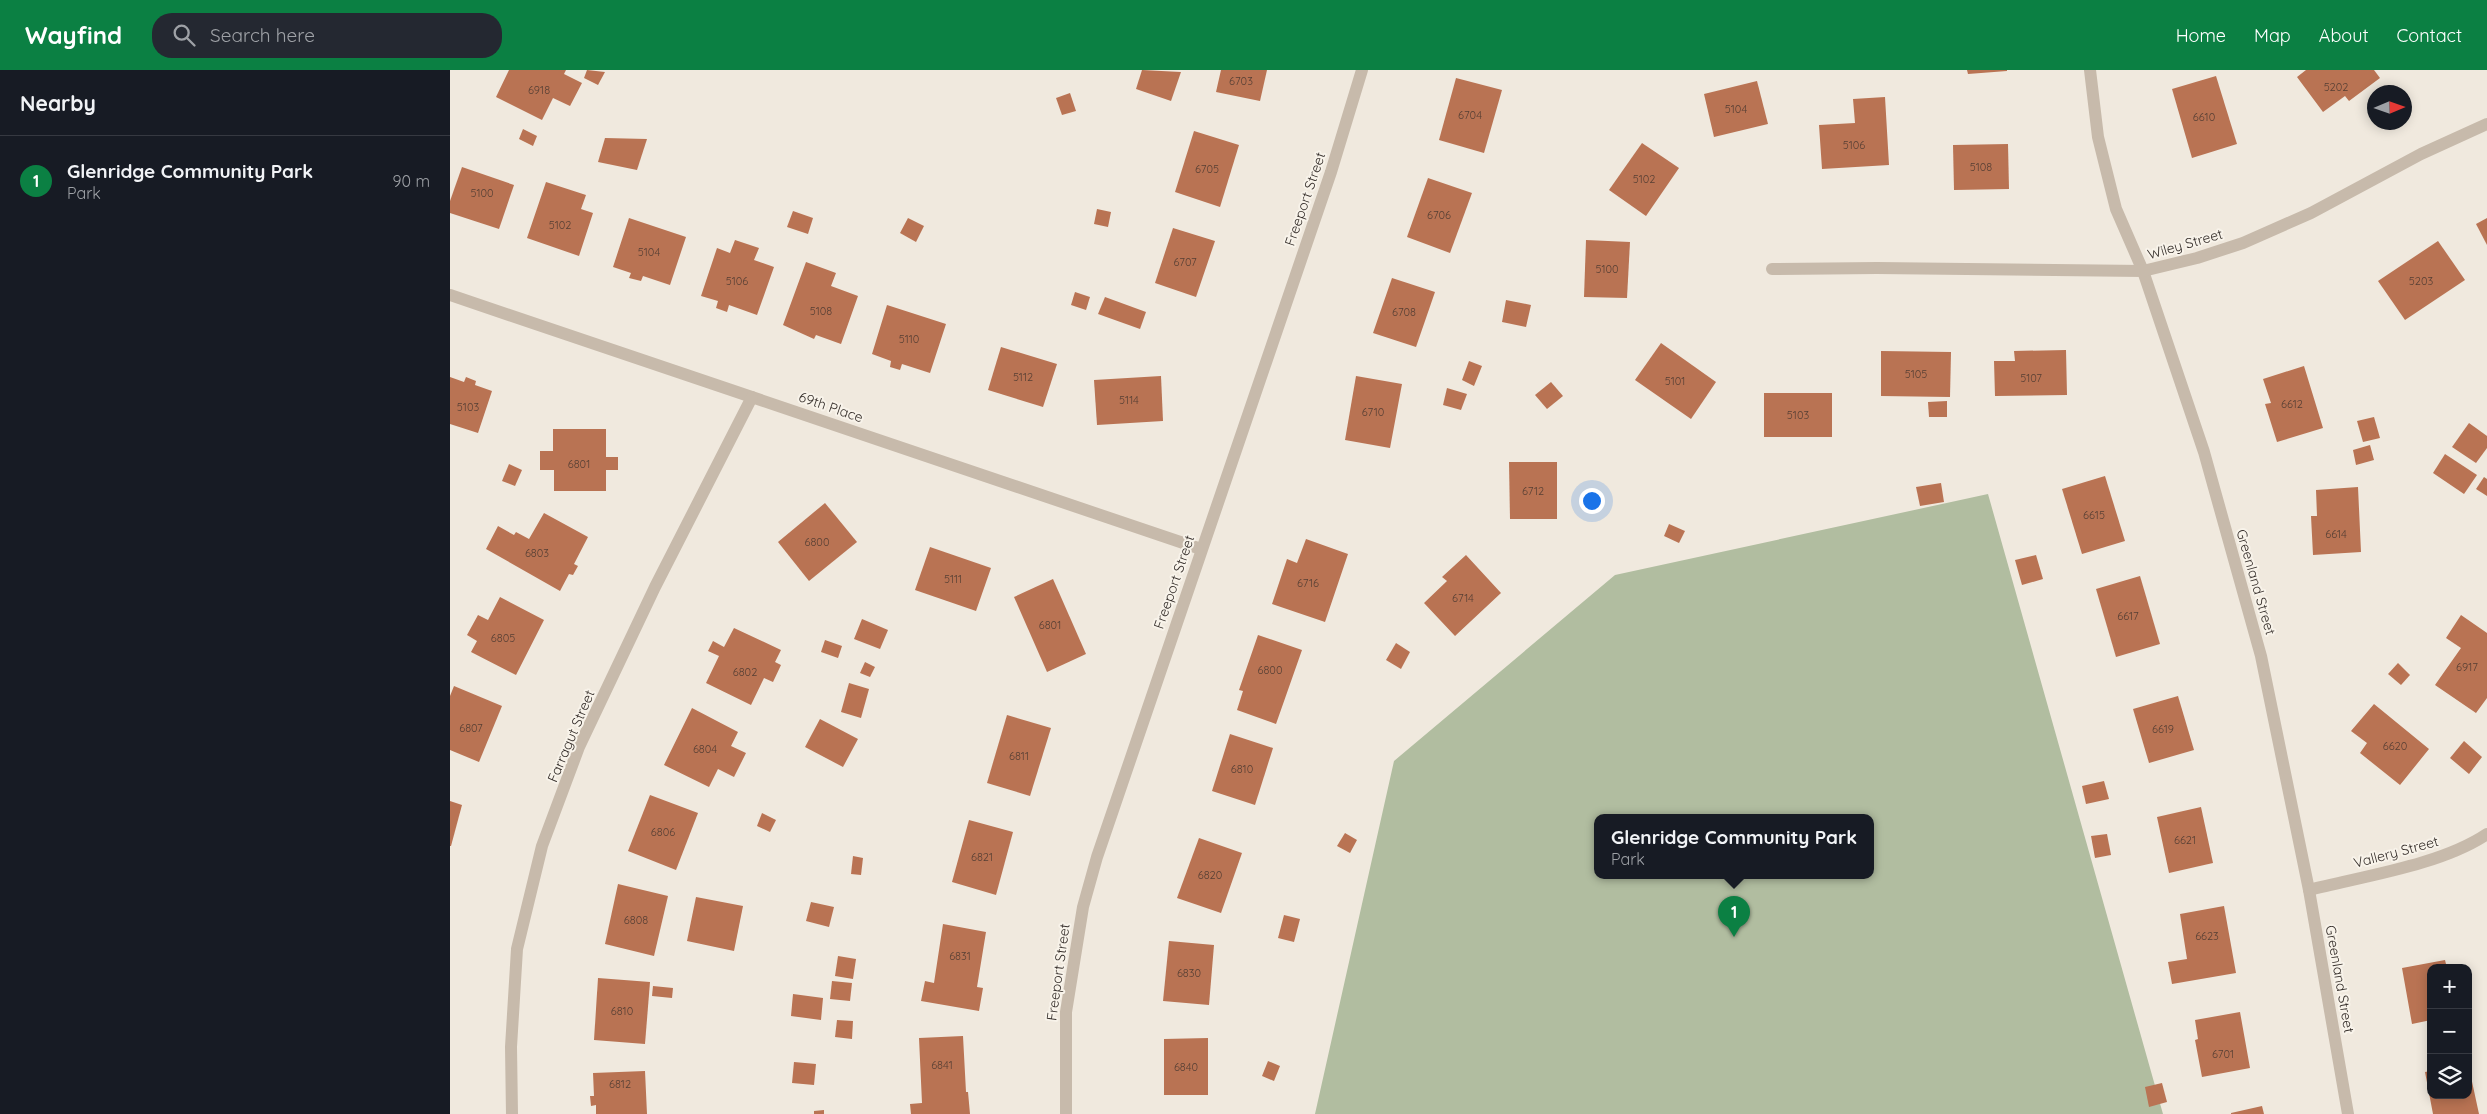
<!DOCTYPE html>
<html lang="en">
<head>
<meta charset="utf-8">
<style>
  body { margin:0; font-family:Quicksand,sans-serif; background:#242831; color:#f1f3f6 }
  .controls { position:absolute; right:15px; bottom:15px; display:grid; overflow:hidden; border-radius:10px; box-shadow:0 2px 12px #0003 }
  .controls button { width:45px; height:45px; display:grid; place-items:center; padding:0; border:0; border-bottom:1px solid #363941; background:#171b24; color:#f1f3f6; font:25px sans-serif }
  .compass { position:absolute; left:1917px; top:15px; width:45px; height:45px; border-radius:50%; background:#171b24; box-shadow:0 2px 12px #0003; rotate:88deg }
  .you { position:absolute; left:1141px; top:430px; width:18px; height:18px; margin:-12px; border:4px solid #fff; border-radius:50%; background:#1a73e8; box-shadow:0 0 0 8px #1a73e833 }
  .badge { display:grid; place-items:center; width:32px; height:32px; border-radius:50%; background:#0b8043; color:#fff; font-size:16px; font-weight:700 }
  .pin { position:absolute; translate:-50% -41px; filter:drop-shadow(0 1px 2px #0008) }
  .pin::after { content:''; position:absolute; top:26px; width:18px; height:15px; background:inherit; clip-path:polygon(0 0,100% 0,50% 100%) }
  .popup { position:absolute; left:1144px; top:744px; width:280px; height:65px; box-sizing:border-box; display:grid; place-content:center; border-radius:10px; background:#171b24; filter:drop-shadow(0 1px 4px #0005); font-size:16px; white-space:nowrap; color:#9ea1a6 }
  .popup b { font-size:19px; color:#f1f3f6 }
  .popup::after { content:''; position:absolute; left:50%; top:100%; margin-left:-10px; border:10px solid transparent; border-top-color:#171b24 }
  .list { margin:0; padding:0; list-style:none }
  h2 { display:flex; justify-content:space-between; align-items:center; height:65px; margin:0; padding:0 20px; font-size:21px }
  h2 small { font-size:16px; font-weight:400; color:#9ea1a6 }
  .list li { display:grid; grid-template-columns:32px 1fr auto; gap:15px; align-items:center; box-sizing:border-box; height:90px; padding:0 20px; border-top:1px solid #363941 }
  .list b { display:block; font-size:19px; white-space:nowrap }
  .list p { margin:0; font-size:16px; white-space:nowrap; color:#9ea1a6 }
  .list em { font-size:16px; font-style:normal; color:#9ea1a6 }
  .icon { flex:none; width:28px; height:28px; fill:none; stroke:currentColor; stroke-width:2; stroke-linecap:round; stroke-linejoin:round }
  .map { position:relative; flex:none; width:2037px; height:1044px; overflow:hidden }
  header { display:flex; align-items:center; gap:30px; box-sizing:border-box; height:70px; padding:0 25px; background:#0b8043; color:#fff }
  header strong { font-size:24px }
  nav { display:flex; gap:28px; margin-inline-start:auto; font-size:18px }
  .search { width:350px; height:45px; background:#242831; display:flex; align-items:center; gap:12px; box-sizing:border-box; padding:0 18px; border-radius:20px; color:#9ea1a6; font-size:19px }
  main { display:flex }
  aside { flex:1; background:#171b24 }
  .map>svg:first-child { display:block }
  .green { fill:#b1bda0; fill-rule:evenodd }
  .building { fill:#b97353 }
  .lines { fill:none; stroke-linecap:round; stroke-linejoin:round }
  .minor { stroke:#c7baab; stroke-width:12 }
  .labels { text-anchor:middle; stroke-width:4; stroke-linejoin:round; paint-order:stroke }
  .number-label { font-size:11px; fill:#563f34 }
  .street-label { font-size:14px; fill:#352e2a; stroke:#f8f3ea }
</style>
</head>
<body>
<header>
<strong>Wayfind</strong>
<div class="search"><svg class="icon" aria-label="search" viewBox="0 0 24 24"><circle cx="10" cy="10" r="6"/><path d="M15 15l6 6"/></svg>Search here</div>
<nav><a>Home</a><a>Map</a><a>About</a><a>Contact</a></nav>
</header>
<main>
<aside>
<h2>Nearby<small></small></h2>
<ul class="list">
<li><span class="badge">1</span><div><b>Glenridge Community Park</b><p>Park</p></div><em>90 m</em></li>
</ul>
</aside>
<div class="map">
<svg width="2037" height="1044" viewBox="0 0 2037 1044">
  <rect width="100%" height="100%" fill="#f0e9de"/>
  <path class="green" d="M 1538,424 L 1713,1044 L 865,1044 L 944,691 L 1165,505 ZM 1148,748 L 1420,748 L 1420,806 L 1148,806 Z"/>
  <g class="building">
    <path d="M 59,0 L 116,0 L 114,4 L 132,13 L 120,36 L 103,28 L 92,50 L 46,27 Z"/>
    <path d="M 137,0 L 155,2 L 148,15 L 134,8 Z"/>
    <path d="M 692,0 L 731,2 L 721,31 L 686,19 Z"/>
    <path d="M 771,0 L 817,0 L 810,31 L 766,22 Z"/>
    <path d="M 1517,0 L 1557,0 L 1557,1 L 1518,4 Z"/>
    <path d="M 1856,0 L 1924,0 L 1930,8 L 1899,31 L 1895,26 L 1873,42 L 1847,7 Z"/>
    <path d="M 1766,6 L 1787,74 L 1742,88 L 1722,19 Z"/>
    <path d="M 1006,8 L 1052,20 L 1034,83 L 989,70 Z"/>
    <path d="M 1307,11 L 1318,54 L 1264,67 L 1254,24 Z"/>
    <path d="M 620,23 L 626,41 L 612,45 L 606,28 Z"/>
    <path d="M 1435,27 L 1439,95 L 1372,99 L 1369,55 L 1405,53 L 1403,29 Z"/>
    <path d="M 73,59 L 87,66 L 83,76 L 69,69 Z"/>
    <path d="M 744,61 L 789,75 L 770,137 L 725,122 Z"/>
    <path d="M 155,68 L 197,69 L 187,100 L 148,92 Z"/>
    <path d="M 1192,73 L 1229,98 L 1196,146 L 1159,120 Z"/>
    <path d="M 1558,74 L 1559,119 L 1504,120 L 1503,75 Z"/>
    <path d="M 12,97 L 64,115 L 49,159 L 0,143 L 0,131 Z"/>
    <path d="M 978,108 L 1022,123 L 1000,183 L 957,167 Z"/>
    <path d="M 96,112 L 136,125 L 131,139 L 143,143 L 129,186 L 77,168 Z"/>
    <path d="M 647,139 L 661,142 L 658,157 L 644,154 Z"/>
    <path d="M 343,141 L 363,148 L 358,164 L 337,157 Z"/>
    <path d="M 179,148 L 236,167 L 220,215 L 193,206 L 191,211 L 179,208 L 181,203 L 163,197 Z"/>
    <path d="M 458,148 L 474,156 L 466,172 L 450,163 Z"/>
    <path d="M 2037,148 L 2037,175 L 2026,154 Z"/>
    <path d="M 723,158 L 765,171 L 746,227 L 705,213 Z"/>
    <path d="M 285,170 L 309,178 L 304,190 L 324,197 L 307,245 L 279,235 L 277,242 L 266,238 L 268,231 L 251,226 L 267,178 L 280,183 Z"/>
    <path d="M 1136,170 L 1180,172 L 1177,228 L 1134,227 Z"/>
    <path d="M 1988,171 L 2015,210 L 1955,250 L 1928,211 Z"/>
    <path d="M 356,192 L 386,203 L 381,216 L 408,226 L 391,274 L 366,265 L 364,269 L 333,255 Z"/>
    <path d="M 942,208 L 985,222 L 966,277 L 923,263 Z"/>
    <path d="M 625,222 L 640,227 L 636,240 L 621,235 Z"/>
    <path d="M 655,227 L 696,242 L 690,259 L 648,244 Z"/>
    <path d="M 1056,230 L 1081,235 L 1076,257 L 1052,252 Z"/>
    <path d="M 437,235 L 496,254 L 480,303 L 452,294 L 450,300 L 440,297 L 441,291 L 422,284 Z"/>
    <path d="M 1211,273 L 1266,312 L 1241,349 L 1185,310 Z"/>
    <path d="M 551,277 L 607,294 L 593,337 L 538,320 Z"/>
    <path d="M 1616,280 L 1617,325 L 1545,326 L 1544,291 L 1565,291 L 1564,281 Z"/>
    <path d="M 1431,281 L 1501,282 L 1500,327 L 1431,326 Z"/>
    <path d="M 1019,291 L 1032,296 L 1024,316 L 1012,310 Z"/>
    <path d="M 1854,296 L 1873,358 L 1827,372 L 1815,334 L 1821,333 L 1813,309 Z"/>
    <path d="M 711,306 L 713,351 L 647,355 L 644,310 Z"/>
    <path d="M 906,306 L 952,314 L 940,378 L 895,370 Z"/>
    <path d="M 0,307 L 14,312 L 16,307 L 26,311 L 25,315 L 42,321 L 28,363 L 0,354 Z"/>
    <path d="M 1101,312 L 1113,326 L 1097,339 L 1085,325 Z"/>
    <path d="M 997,318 L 1017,324 L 1011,340 L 993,335 Z"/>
    <rect x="1314" y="323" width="68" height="44"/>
    <path d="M 1497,331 L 1497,347 L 1479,347 L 1478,332 Z"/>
    <path d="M 1924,347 L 1930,368 L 1913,372 L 1907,351 Z"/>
    <path d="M 2019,353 L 2037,366 L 2037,378 L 2026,393 L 2002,377 Z"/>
    <path d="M 103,359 L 156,359 L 156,387 L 168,387 L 168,400 L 156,400 L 156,421 L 104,421 L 104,400 L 90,400 L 90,381 L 103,381 Z"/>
    <path d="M 1920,375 L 1924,390 L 1906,395 L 1903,380 Z"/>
    <path d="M 1995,384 L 2027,405 L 2014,424 L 1983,403 Z"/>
    <path d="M 1059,392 L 1107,392 L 1107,449 L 1060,449 Z"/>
    <path d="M 59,394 L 72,400 L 65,416 L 52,411 Z"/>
    <path d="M 1655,406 L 1675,471 L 1632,484 L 1612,419 Z"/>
    <path d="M 2034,407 L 2037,409 L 2037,426 L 2026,419 Z"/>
    <path d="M 1491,413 L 1494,432 L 1470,436 L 1466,417 Z"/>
    <path d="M 1908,417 L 1911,482 L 1863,485 L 1861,446 L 1867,446 L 1866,420 Z"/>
    <path d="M 375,433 L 407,472 L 359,511 L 328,472 Z"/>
    <path d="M 94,443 L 138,467 L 124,494 L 128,496 L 123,505 L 119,504 L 110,521 L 36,479 L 48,456 L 64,465 L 66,462 L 79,469 Z"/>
    <path d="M 1219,454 L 1235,461 L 1229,473 L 1214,466 Z"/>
    <path d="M 856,469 L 898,484 L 875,552 L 822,534 L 837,489 L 847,493 Z"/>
    <path d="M 480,477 L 541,498 L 526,541 L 465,520 Z"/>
    <path d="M 1016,485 L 1051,523 L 1005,566 L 974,533 L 997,511 L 992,507 Z"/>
    <path d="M 1586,485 L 1593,509 L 1572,515 L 1565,490 Z"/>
    <path d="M 1690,506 L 1710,574 L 1666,587 L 1646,519 Z"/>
    <path d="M 603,509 L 636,584 L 597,602 L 564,527 Z"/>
    <path d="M 50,527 L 94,550 L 66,605 L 21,582 L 27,571 L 17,565 L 28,545 L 38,550 Z"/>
    <path d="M 2011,545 L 2037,563 L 2037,628 L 2026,643 L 1985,615 L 2011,578 L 1996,568 Z"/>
    <path d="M 412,549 L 438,560 L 430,579 L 404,569 Z"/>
    <path d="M 284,558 L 331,580 L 325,592 L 331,595 L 323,612 L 314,608 L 301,635 L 256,613 L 269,586 L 258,581 L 263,571 L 274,577 Z"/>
    <path d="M 808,565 L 852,580 L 826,654 L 787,640 L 793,621 L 789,620 Z"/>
    <path d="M 375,570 L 392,576 L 388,588 L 371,582 Z"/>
    <path d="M 946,573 L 960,582 L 951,599 L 936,590 Z"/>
    <path d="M 415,592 L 425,597 L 420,607 L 410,603 Z"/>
    <path d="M 1948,593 L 1960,605 L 1951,615 L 1938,604 Z"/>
    <path d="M 399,613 L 419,619 L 411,648 L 391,642 Z"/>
    <path d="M 4,616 L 52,636 L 29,692 L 0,680 L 0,626 Z"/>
    <path d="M 1728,626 L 1744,680 L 1699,693 L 1683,639 Z"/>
    <path d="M 1924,634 L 1979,679 L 1950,715 L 1910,683 L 1917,673 L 1901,661 Z"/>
    <path d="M 242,638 L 288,662 L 281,676 L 296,683 L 284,707 L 268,699 L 259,717 L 214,695 Z"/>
    <path d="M 557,645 L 601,658 L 580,726 L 537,713 Z"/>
    <path d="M 370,649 L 408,669 L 393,697 L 355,677 Z"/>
    <path d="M 780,664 L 823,678 L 805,735 L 762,721 Z"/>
    <path d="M 2014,671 L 2032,687 L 2019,704 L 2000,688 Z"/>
    <path d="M 1654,711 L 1659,729 L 1636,734 L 1632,716 Z"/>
    <path d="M 200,725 L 248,743 L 226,800 L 178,781 Z"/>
    <path d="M 0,731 L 12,735 L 1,776 L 0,776 Z"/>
    <path d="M 1751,737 L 1763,793 L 1719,803 L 1707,747 Z"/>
    <path d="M 312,743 L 326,750 L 320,762 L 307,756 Z"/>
    <path d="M 519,750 L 563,762 L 546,825 L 502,812 Z"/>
    <path d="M 895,763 L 907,770 L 900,783 L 887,776 Z"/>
    <path d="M 1657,764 L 1661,785 L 1645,788 L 1641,766 Z"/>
    <path d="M 749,768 L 792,783 L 771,843 L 727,828 Z"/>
    <path d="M 403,786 L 413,788 L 411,805 L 401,804 Z"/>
    <path d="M 168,814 L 218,826 L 204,886 L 155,874 Z"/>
    <path d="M 246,827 L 293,836 L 284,881 L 237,871 Z"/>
    <path d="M 361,832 L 384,837 L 379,857 L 356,851 Z"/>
    <path d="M 1774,836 L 1786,903 L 1722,914 L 1718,892 L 1737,889 L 1730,844 Z"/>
    <path d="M 834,845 L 850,849 L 844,872 L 828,868 Z"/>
    <path d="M 493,854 L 536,862 L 527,917 L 533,918 L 529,941 L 471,931 L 475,911 L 484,913 Z"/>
    <path d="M 719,871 L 764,875 L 759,935 L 713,931 Z"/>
    <path d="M 388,886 L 406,889 L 403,909 L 385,906 Z"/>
    <path d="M 1995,890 L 1997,898 L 1981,898 L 1981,950 L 1962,954 L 1952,898 Z"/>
    <path d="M 148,908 L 200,912 L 195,974 L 144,970 Z"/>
    <path d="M 382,911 L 402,913 L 400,931 L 380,929 Z"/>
    <path d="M 203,916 L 223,918 L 222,928 L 202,926 Z"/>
    <path d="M 343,924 L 373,928 L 371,950 L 341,946 Z"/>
    <path d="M 1790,942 L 1800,998 L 1752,1007 L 1745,970 L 1748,969 L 1745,950 Z"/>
    <path d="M 387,950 L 403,951 L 402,969 L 385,967 Z"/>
    <path d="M 513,966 L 516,1022 L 518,1022 L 520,1044 L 461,1044 L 460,1034 L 472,1033 L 469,968 Z"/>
    <path d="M 758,968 L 758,1025 L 714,1025 L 714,969 Z"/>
    <path d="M 818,991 L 830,996 L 824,1011 L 812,1006 Z"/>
    <path d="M 344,992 L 366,994 L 364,1015 L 342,1013 Z"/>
    <path d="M 2018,993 L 2029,1044 L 1983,1044 L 1975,1002 L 1981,1001 L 1981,1025 L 2018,1025 Z"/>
    <path d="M 195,1001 L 197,1044 L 146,1044 L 146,1035 L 141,1036 L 140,1026 L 144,1026 L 143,1003 Z"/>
    <path d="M 1712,1013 L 1717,1032 L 1699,1037 L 1695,1017 Z"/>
    <path d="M 1812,1036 L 1814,1044 L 1781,1044 L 1781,1043 Z"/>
    <path d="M 374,1040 L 374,1044 L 364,1044 L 364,1041 Z"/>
  </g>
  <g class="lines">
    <g class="minor">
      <path d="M 1640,0 L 1648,67 L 1666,139 L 1693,201 L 1754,382 L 1811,586 L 1859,820 L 1898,1044"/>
      <path d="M 1322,199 L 1427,198 L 1693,201 L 1747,188 L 1793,173 L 1861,143 L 1971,84 L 2037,54"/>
      <path d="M 0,225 L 751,479"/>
      <path d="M 1859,820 C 1914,806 1991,795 2037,764"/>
      <path d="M 62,1044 L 61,977 L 67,879 L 92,776 L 129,677 L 205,517 L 302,327"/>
      <path d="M 616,1044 L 616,942 L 633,837 L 647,787 L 881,102 L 912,0"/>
    </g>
  </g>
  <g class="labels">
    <g class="number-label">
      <text x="791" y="15">6703</text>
      <text x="1886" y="21">5202</text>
      <text x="89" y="24">6918</text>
      <text x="1286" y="43">5104</text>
      <text x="1020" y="49">6704</text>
      <text x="1754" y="51">6610</text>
      <text x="1404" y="79">5106</text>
      <text x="1531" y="101">5108</text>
      <text x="757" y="103">6705</text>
      <text x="1194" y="113">5102</text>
      <text x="32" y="127">5100</text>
      <text x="989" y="149">6706</text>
      <text x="110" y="159">5102</text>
      <text x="199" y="186">5104</text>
      <text x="735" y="196">6707</text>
      <text x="1157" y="203">5100</text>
      <text x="287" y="215">5106</text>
      <text x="1971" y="215">5203</text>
      <text x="371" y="245">5108</text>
      <text x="954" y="246">6708</text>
      <text x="459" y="273">5110</text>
      <text x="1466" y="308">5105</text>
      <text x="573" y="311">5112</text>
      <text x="1581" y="312">5107</text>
      <text x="1225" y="315">5101</text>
      <text x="679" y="334">5114</text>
      <text x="1842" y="338">6612</text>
      <text x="18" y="341">5103</text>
      <text x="923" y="346">6710</text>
      <text x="1348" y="349">5103</text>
      <text x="129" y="398">6801</text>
      <text x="1083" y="425">6712</text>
      <text x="1644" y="449">6615</text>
      <text x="1886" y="468">6614</text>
      <text x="367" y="476">6800</text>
      <text x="87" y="487">6803</text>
      <text x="503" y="513">5111</text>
      <text x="858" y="517">6716</text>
      <text x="1013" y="532">6714</text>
      <text x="1678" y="550">6617</text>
      <text x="600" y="559">6801</text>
      <text x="53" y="572">6805</text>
      <text x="2017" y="601">6917</text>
      <text x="820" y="604">6800</text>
      <text x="295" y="606">6802</text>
      <text x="21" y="662">6807</text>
      <text x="1713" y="663">6619</text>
      <text x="1945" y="680">6620</text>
      <text x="255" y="683">6804</text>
      <text x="569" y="690">6811</text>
      <text x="792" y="703">6810</text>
      <text x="213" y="766">6806</text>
      <text x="1735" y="774">6621</text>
      <text x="532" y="791">6821</text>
      <text x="760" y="809">6820</text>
      <text x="186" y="854">6808</text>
      <text x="1757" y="870">6623</text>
      <text x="510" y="890">6831</text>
      <text x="739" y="907">6830</text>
      <text x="172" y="945">6810</text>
      <text x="1773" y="988">6701</text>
      <text x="492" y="999">6841</text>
      <text x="736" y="1001">6840</text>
      <text x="170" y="1018">6812</text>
    </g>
    <g class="street-label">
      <text transform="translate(855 129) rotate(-71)" y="5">Freeport Street</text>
      <text transform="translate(1735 174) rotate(-16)" y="5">Wiley Street</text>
      <text transform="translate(381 337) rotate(19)" y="5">69th Place</text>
      <text transform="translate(724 512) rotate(-71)" y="5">Freeport Street</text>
      <text transform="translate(1806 512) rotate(74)" y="5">Greenland Street</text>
      <text transform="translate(121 666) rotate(-67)" y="5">Farragut Street</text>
      <text transform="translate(1946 782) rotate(-15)" y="5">Vallery Street</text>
      <text transform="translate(608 902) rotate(-82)" y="5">Freeport Street</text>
      <text transform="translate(1890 909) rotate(80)" y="5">Greenland Street</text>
    </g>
  </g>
</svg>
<div class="controls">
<button>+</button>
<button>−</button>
<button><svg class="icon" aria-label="layers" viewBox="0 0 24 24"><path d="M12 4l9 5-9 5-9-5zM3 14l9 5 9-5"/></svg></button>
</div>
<svg class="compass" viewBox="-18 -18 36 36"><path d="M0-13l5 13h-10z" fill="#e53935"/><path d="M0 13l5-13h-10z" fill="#9ea1a6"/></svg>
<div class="you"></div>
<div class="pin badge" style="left:1284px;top:867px">1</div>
<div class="popup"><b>Glenridge Community Park</b>Park</div>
</div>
</main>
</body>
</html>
